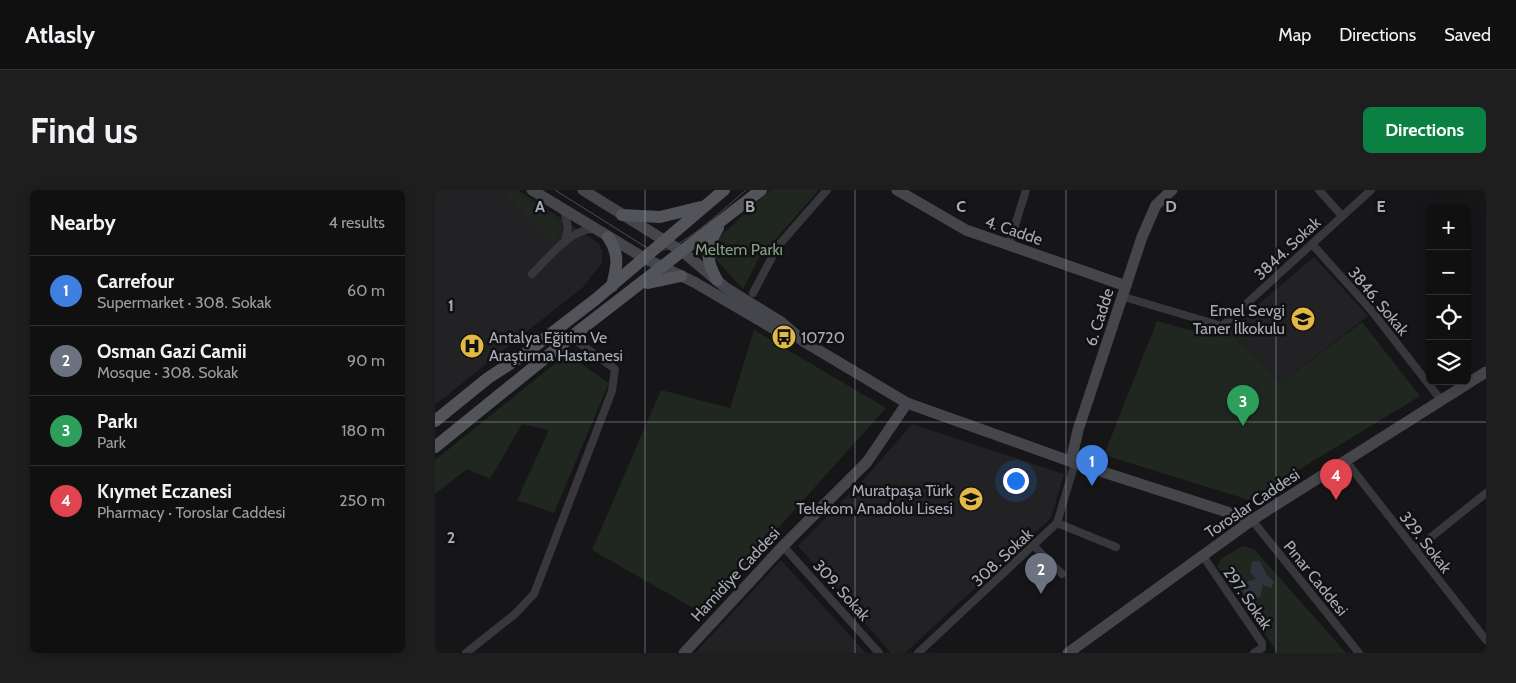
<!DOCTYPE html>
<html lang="en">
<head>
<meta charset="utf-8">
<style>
  body { margin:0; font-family:Cabin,sans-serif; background:#1e1e1f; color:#f1f3f6 }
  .controls { position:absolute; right:15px; top:15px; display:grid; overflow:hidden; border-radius:8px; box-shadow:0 2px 12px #0003 }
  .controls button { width:45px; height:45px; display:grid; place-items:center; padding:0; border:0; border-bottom:1px solid #303031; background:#101011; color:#f1f3f6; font:25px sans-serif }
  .you { position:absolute; left:580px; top:290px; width:18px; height:18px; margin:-12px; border:4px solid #fff; border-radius:50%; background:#1a73e8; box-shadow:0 0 0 8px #1a73e833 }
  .badge { display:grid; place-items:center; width:32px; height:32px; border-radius:50%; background:#0b8043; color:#fff; font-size:16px; font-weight:700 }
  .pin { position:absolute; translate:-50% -41px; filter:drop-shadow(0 1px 2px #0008) }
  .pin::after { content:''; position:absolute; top:26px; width:18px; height:15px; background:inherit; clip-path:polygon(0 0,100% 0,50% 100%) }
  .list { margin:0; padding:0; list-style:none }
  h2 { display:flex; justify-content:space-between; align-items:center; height:65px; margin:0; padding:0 20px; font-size:21px }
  h2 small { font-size:16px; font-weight:400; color:#9c9d9f }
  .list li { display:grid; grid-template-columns:32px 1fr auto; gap:15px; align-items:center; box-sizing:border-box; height:70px; padding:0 20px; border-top:1px solid #303031 }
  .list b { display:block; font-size:19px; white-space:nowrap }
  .list p { margin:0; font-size:16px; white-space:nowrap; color:#9c9d9f }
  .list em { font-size:16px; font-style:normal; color:#9c9d9f }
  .icon { flex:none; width:28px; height:28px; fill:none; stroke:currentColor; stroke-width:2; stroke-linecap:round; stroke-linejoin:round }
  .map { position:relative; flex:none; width:1051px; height:463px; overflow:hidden; border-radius:8px }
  header { display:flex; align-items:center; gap:30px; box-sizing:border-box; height:70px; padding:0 25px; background:#101011; border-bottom:1px solid #303031 }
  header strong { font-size:24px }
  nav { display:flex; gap:28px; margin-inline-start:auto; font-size:18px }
  .intro { display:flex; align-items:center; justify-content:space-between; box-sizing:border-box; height:120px; padding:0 30px }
  h1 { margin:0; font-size:35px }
  .button { padding:12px 22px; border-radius:8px; background:#0b8043; color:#fff; font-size:18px; font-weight:700 }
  main { display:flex; gap:30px; padding:0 30px }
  aside { flex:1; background:#101011; border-radius:8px; box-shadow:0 2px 12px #0003 }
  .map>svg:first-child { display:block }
  .built { fill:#222124 }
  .green { fill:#202721 }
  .water { fill:#2f353c }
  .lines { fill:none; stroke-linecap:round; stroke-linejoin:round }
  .street { stroke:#37373c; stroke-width:8 }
  .secondary { stroke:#45464b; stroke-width:11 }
  .primary { stroke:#53545a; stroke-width:12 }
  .tram { stroke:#4c4d53; stroke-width:1 }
  .grid { fill:none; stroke:#a8acb6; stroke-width:1; stroke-opacity:0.55 }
  .labels { text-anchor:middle; stroke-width:5; stroke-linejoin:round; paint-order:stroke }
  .street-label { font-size:16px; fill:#a8acb6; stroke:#111012 }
  .park-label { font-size:16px; fill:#819f85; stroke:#111012 }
  .poi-label { font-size:16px; fill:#a8acb6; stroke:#111012; text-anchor:end }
  .grid-label { font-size:16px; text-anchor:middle; font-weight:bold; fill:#a8acb6; stroke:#111012; stroke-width:5; stroke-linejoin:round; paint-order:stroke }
</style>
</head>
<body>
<header>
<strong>Atlasly</strong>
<nav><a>Map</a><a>Directions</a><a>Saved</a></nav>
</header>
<div class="intro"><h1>Find us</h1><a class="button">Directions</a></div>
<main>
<aside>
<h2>Nearby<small>4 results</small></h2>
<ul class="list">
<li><span class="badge" style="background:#3f7fe0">1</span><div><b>Carrefour</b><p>Supermarket · 308. Sokak</p></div><em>60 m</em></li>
<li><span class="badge" style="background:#6b7280">2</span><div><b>Osman Gazi Camii</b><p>Mosque · 308. Sokak</p></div><em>90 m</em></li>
<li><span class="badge" style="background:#2e9e5b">3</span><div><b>Parkı</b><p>Park</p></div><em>180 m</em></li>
<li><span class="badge" style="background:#e0444e">4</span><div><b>Kıymet Eczanesi</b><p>Pharmacy · Toroslar Caddesi</p></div><em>250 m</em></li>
</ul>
</aside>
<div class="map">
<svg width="1051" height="463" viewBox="0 0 1051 463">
  <rect width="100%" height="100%" fill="#161517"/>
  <g class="built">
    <path d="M 0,0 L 83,0 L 156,48 L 164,54 L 167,61 L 167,73 L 148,97 L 0,215 Z"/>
    <path d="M 879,67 L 933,126 L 846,193 L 793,140 Z"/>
    <path d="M 477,234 L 629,284 L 616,328 L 470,463 L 456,463 L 363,356 L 429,289 Z"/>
    <path d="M 346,370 L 431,463 L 260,463 Z"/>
  </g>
  <g class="green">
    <path d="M 77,0 L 124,32 L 126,39 L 116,54 L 72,6 Z"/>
    <path d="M 335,0 L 384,0 L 324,68 L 308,99 L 276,64 L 276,55 Z"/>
    <path d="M 722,131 L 780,147 L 793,140 L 846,193 L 927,132 L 985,206 L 814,310 L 669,265 Z"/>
    <path d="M 319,140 L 451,218 L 267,423 L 157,360 L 226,200 L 295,218 Z"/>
    <path d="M 132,164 L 174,193 L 119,323 L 82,310 L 114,240 L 87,234 L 55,289 L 32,279 L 0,304 L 0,270 Z"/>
    <path d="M 808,356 L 819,359 L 911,463 L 843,463 L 782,376 L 787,368 Z"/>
  </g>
  <path class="water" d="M 825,371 L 831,384 L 839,392 L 836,398 L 828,395 L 825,407 L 816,411 L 809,405 L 807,397 L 813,391 L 821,389 L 815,382 L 817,372 Z"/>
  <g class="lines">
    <g class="street">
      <path d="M 884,0 L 907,26"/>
      <path d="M 129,20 L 133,37 L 130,52"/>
      <path d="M 877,54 L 936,120 L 1006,210"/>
      <path d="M 574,55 L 591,0"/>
      <path d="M 97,84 C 114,68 134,39 159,39"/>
      <path d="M 318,103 L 343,56 L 392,0"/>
      <path d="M 689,107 L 787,136 L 936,0"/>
      <path d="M 910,270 L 1051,450"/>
      <path d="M 817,330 L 924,463"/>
      <path d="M 622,333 L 681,357"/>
      <path d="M 348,356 L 444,463"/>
      <path d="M 599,356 L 627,384"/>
      <path d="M 980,360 L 1051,303"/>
      <path d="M 768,366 L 827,453 L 827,458 L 819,463"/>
      <path d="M 31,463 L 80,424 L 99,404 L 177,201 L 180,179 L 136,147"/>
      <path d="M 483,463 L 622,333 L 640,273"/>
    </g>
    <g class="secondary">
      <path d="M 97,0 L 209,68 L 259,92 L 341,140 L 357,146"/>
      <path d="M 148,0 L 248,62 L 291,98 L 346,132 L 368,151 L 472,213 L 640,273 L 817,330"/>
      <path d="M 462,0 L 531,40 L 691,96"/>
      <path d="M 636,271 L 643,240 L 707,47 L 721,15 L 737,0"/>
      <path d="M 249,463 L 348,356 L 432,272 L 472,213"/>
      <path d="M 633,463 L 817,330 L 1051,182"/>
    </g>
    <g class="primary">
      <path d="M 187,25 L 225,27 L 266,17"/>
      <path d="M 173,47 C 185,65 182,76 177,96"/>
      <path d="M 282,90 C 270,70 271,58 283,38"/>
      <path d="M 213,93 L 246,86"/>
      <path d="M 0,231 L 53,188 L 87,166 L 161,109 L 289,0"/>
      <path d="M 0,257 L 136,147 L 326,0"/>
    </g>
    <path class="tram" d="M 120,0 L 209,56 C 215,59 221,61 228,60 C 249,57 293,15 311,0"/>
  </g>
  <path class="grid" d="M 210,0 L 210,463M 420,0 L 420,463M 631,0 L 631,463M 841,0 L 841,463M 0,232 L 1051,232"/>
  <defs>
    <symbol id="school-disc" viewBox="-11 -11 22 22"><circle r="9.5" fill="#e2b942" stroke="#111012"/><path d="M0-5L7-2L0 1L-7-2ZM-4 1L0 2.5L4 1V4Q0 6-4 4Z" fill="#111"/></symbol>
    <symbol id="bus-disc" viewBox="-11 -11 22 22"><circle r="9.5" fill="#e2b942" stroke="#111012"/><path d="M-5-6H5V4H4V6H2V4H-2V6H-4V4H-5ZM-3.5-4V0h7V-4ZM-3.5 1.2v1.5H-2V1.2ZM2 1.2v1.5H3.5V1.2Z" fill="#111"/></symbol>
    <symbol id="hospital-disc" viewBox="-11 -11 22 22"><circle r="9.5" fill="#e2b942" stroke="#111012"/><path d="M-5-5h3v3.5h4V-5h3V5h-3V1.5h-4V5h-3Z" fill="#111"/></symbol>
  </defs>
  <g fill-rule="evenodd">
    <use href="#school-disc" x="854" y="115" width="28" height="28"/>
    <use href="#bus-disc" x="335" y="133" width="28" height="28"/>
    <use href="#hospital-disc" x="23" y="142" width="28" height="28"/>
    <use href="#school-disc" x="522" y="295" width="28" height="28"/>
  </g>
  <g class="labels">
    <g class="street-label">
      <text transform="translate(579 40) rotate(19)" y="6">4. Cadde</text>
      <text transform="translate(852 58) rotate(-43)" y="6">3844. Sokak</text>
      <text transform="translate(944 111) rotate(50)" y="6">3846. Sokak</text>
      <text transform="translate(664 127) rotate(-72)" y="6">6. Cadde</text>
      <text transform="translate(817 313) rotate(-34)" y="6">Toroslar Caddesi</text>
      <text transform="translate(991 352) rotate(52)" y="6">329. Sokak</text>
      <text transform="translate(567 367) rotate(-43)" y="6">308. Sokak</text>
      <text transform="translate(300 384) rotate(-47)" y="6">Hamidiye Caddesi</text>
      <text transform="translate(881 388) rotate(51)" y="6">Pınar Caddesi</text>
      <text transform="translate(407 400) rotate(48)" y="6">309. Sokak</text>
      <text transform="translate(813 408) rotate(55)" y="6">297. Sokak</text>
    </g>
    <g class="park-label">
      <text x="304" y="65">Meltem Parkı</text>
    </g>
    <g class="poi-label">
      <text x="850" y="126">Emel Sevgi<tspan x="850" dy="18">Taner İlkokulu</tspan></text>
      <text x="54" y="153" text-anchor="start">Antalya Eğitim Ve<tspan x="54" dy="18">Araştırma Hastanesi</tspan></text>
      <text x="366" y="153" text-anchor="start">10720</text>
      <text x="518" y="306">Muratpaşa Türk<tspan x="518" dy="18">Telekom Anadolu Lisesi</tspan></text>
    </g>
  </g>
  <g class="grid-label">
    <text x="105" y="22">A</text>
    <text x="315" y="22">B</text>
    <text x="526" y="22">C</text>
    <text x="736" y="22">D</text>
    <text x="946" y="22">E</text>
    <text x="16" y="121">1</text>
    <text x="16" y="353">2</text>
  </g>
</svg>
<div class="controls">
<button>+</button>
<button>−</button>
<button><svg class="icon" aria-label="locate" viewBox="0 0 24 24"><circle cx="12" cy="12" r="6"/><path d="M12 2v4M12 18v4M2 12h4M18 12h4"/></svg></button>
<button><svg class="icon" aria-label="layers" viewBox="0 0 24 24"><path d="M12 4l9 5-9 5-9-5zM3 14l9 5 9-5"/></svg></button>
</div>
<div class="you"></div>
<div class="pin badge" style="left:657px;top:296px;background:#3f7fe0">1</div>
<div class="pin badge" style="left:606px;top:404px;background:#6b7280">2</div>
<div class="pin badge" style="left:808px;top:236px;background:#2e9e5b">3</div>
<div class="pin badge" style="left:901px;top:310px;background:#e0444e">4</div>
</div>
</main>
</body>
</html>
